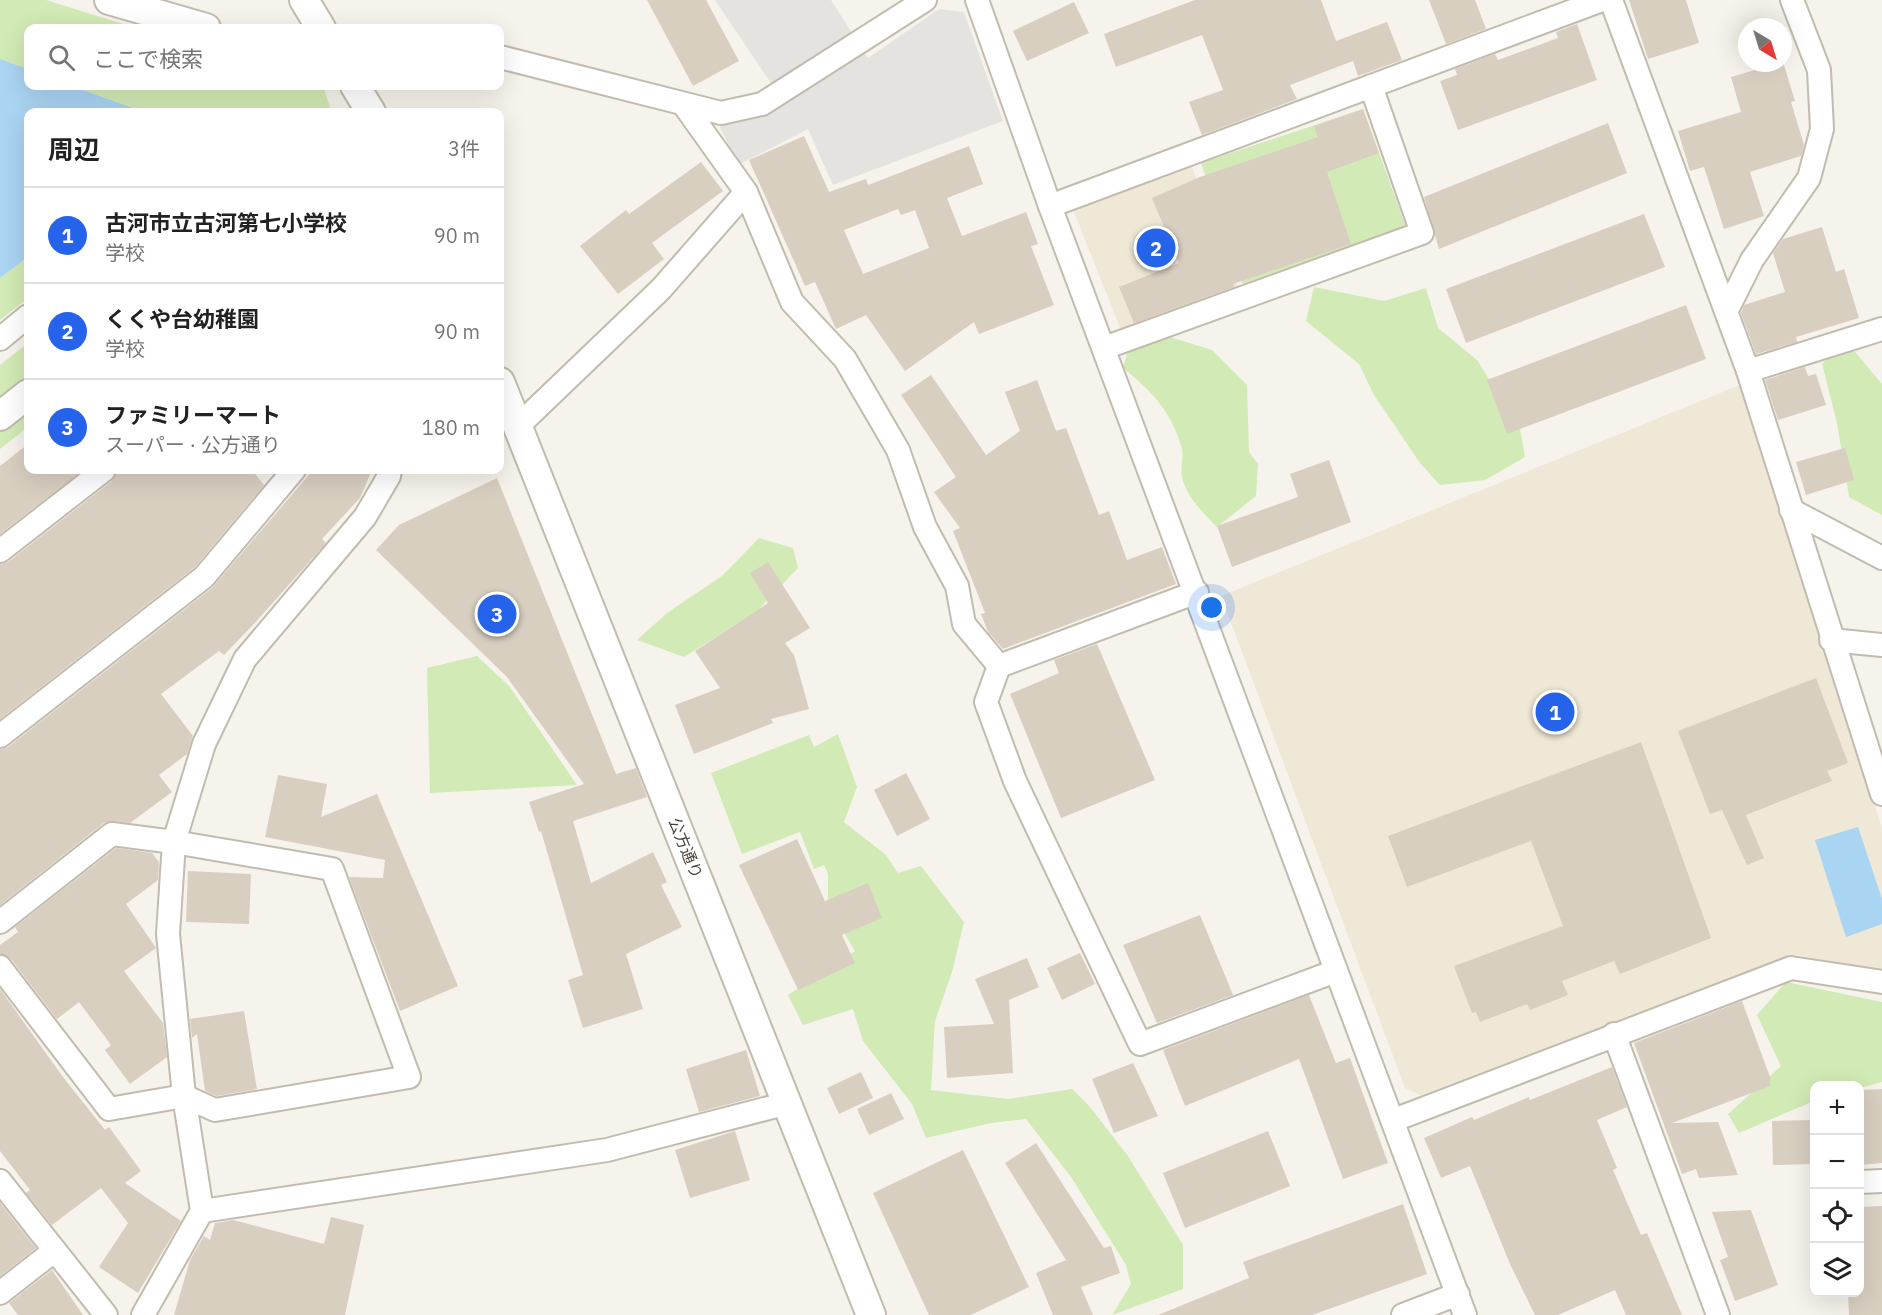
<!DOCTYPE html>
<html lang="ja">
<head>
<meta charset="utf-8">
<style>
  body { margin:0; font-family:"IBM Plex Sans","Noto Sans JP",sans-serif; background:#f6f6f6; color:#222 }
  .controls { position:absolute; right:18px; bottom:18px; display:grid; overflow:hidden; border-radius:12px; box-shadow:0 6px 24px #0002 }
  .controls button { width:54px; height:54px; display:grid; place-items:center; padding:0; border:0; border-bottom:2px solid #e0e0e0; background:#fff; color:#222; font:30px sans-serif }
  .compass { position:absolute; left:1738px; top:18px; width:54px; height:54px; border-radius:50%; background:#fff; box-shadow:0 6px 24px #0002; rotate:142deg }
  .you { position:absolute; left:1212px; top:608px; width:21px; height:21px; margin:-15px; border:4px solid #fff; border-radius:50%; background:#1a73e8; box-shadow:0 0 0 9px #1a73e833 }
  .badge { display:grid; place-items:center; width:39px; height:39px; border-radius:50%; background:#2563eb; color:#fff; font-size:20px; font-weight:700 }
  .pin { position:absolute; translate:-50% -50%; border:3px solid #fff; box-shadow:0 2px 6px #0006 }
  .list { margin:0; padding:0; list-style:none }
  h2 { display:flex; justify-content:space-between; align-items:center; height:78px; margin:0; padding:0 24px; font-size:26px }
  h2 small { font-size:20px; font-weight:400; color:#767676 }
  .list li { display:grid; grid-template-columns:39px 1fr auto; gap:18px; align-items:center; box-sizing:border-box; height:96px; padding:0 24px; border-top:2px solid #e0e0e0 }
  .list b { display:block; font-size:22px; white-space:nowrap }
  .list p { margin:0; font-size:20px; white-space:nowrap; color:#767676 }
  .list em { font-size:20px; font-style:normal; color:#767676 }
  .icon { flex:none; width:33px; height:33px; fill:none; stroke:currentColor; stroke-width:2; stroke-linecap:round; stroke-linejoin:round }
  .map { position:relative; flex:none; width:1882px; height:1315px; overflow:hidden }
  .search { position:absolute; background:#fff; box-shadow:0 6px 24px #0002; left:24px; top:24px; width:480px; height:66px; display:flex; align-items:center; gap:15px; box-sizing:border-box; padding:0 21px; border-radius:12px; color:#767676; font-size:22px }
  .panel { position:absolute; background:#fff; box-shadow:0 6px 24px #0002; left:24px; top:108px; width:480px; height:366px; border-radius:12px }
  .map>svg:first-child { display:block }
  .education { fill:#efe8d6 }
  .green { fill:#d2eab5 }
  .parking { fill:#e5e3e0 }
  .water { fill:#a9d4f2 }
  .building { fill:#d8cfc1; fill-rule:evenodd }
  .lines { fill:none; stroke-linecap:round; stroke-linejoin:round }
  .minor-casing { stroke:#c2bbae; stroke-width:26 }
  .tertiary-casing { stroke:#c2bbae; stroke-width:32 }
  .minor { stroke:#fff; stroke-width:22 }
  .tertiary { stroke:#fff; stroke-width:28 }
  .labels { text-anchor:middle; stroke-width:6; stroke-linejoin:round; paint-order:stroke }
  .street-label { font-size:16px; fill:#4b4439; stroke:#fff }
</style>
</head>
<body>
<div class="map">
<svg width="1882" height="1315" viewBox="0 0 1882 1315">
  <rect width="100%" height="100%" fill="#f6f3ec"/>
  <g class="education">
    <path d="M 1189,160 L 1239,289 L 1123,335 L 1072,207 Z"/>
    <path d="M 1740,385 L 1882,828 L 1882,970 L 1796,955 L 1420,1095 L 1405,1088 L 1221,596 Z"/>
  </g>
  <g class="green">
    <path d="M 0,0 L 46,0 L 136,28 L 28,28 L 28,69 L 0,59 Z"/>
    <path d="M 72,86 L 323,86 L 330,107 L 328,112 L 144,112 Z"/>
    <path d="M 1363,109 L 1406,227 L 1243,284 L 1201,163 Z"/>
    <path d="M 28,257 L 28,298 L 0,320 L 0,278 Z"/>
    <path d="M 1314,287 L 1384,301 L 1426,288 L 1438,328 L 1477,360 L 1520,429 L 1525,457 L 1485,480 L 1440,485 L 1420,463 L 1374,395 L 1359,364 L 1306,321 Z"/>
    <path d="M 1160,334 L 1212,350 L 1247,385 L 1249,452 L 1258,464 L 1256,496 L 1217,527 C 1204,514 1186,496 1182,477 C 1180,468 1184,458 1182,449 C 1172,412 1152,391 1123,368 L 1130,344 Z"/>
    <path d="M 1845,340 L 1882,384 L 1882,515 L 1849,497 L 1837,423 L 1822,364 Z"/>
    <path d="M 28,343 L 28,427 L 0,449 L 0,365 Z"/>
    <path d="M 759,538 L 793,548 L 798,568 L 758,610 L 684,657 L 637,640 L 667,613 L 722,576 Z"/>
    <path d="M 477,656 L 510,687 L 577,785 L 430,793 L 427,668 Z"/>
    <path d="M 838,734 L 857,787 L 844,822 L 886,855 L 898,873 L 921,866 L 964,922 L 952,972 L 935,1021 L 931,1090 L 1008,1099 L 1072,1089 L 1090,1107 L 1128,1156 L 1183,1245 L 1183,1289 L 1112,1315 L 1131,1284 L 1126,1265 L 1071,1177 L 1026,1119 L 991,1123 L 926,1138 L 912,1104 L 863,1041 L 853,1009 L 803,1025 L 788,995 L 855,951 L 828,906 L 828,874 L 824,865 L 814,869 L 800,832 L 742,854 L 711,773 L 809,735 L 814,747 Z"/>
    <path d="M 1786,982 L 1882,1002 L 1882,1082 L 1860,1088 L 1860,1086 L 1814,1086 L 1814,1101 L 1739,1133 L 1728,1114 L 1781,1066 L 1757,1015 Z"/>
  </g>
  <path class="parking" d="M 715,0 L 831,0 L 868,58 L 939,9 L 964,12 L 1003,121 L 833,185 L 808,129 L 738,165 L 720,127 L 783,101 Z"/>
  <g class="water">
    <path d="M 0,59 L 28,69 L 28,86 L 72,86 L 144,112 L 28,112 L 28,257 L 0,278 Z"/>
    <path d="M 1858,827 L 1882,899 L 1882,924 L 1846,937 L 1815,840 Z"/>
  </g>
  <g class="building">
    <path d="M 647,0 L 706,0 L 739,61 L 693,86 Z"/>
    <path d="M 1195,0 L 1321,0 L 1336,41 L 1387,22 L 1402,60 L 1358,76 L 1353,61 L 1290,85 L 1297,99 L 1202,135 L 1189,102 L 1223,90 L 1202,35 L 1116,67 L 1104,34 Z"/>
    <path d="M 1429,0 L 1475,0 L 1486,29 L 1446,44 Z"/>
    <path d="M 1629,0 L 1686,0 L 1699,43 L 1648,59 Z"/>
    <path d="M 1074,2 L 1089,33 L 1027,61 L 1013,31 Z"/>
    <path d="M 1577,24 L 1597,80 L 1458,130 L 1440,81 L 1457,75 L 1455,69 L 1495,54 L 1498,60 L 1558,38 L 1556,32 Z"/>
    <path d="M 1783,62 L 1795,101 L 1791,102 L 1804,145 L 1801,156 L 1750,172 L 1764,216 L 1724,229 L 1704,167 L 1690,171 L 1678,131 L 1741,112 L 1731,77 Z"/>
    <path d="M 1363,109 L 1379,153 L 1327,172 L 1351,244 L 1233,284 L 1234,287 L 1134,323 L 1119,287 L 1179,263 L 1152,198 L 1200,177 L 1318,137 L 1314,126 Z"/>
    <path d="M 1608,123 L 1627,173 L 1439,249 L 1424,197 Z"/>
    <path d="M 804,136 L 829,192 L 866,179 L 868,185 L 969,146 L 983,184 L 947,198 L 962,236 L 1026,212 L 1038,244 L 1031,246 L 1054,305 L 979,334 L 974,322 L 905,371 L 866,315 L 836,329 L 815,282 L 805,286 L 749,160 ZM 898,209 L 901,215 L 915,210 L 929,248 L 863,274 L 844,230 Z"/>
    <path d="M 701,162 L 723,191 L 652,243 L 664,259 L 618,294 L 580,246 L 626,210 L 629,214 Z"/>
    <path d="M 1644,214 L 1665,267 L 1466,343 L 1446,289 Z"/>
    <path d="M 1822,227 L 1836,272 L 1844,269 L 1859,318 L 1796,337 L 1797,342 L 1756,354 L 1741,313 L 1744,305 L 1785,292 L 1773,253 L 1783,239 Z"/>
    <path d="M 1686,305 L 1706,359 L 1507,434 L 1487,380 Z"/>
    <path d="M 1805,367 L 1808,376 L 1816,374 L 1826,405 L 1778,420 L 1765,380 Z"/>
    <path d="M 931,375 L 986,455 L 1020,431 L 1005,392 L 1037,380 L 1056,431 L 1066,428 L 1099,515 L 1109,511 L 1127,560 L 1162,547 L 1176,584 L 1003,649 L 988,632 L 981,614 L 985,613 L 953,531 L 960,528 L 934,492 L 956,477 L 901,395 Z"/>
    <path d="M 28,444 L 28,470 L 83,470 L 0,534 L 0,466 Z"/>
    <path d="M 1845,448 L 1854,480 L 1806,495 L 1796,462 Z"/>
    <path d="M 1329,460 L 1351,522 L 1232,567 L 1217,526 L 1298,497 L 1290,474 Z"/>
    <path d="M 117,470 L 252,470 L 264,485 L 195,567 L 0,719 L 0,564 L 8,562 L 112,481 Z"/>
    <path d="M 313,470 L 372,470 L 360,498 L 322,539 L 326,543 L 253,625 L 224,655 L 219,651 L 161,694 L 193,736 L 187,754 L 159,775 L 172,792 L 130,823 L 113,821 L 104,823 L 0,905 L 0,749 L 8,747 L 212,588 Z"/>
    <path d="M 497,478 L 616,774 L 636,768 L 647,797 L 573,821 L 591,883 L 653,852 L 667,882 L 661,885 L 682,927 L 626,954 L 643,1009 L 583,1028 L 568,980 L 583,975 L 541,831 L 539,832 L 529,802 L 584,784 L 507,677 L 376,550 L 399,525 Z"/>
    <path d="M 768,562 L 810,628 L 785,643 L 794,655 L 809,709 L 771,719 L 773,723 L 694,754 L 675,705 L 720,688 L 695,651 L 768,603 L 750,573 Z"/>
    <path d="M 1097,644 L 1155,780 L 1061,818 L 1010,694 L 1059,673 L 1054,660 Z"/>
    <path d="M 1816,678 L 1848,763 L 1827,771 L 1832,781 L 1746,815 L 1764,858 L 1747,865 L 1722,810 L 1710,814 L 1678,731 Z"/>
    <path d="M 1641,742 L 1711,938 L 1620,974 L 1614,961 L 1562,981 L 1568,995 L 1530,1010 L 1527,1004 L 1480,1022 L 1476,1012 L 1472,1013 L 1454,966 L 1563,926 L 1531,841 L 1407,887 L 1388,836 Z"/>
    <path d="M 906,773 L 930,819 L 897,836 L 874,790 Z"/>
    <path d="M 278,775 L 327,784 L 321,817 L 377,794 L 458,986 L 400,1011 L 349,877 L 383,878 L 385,860 L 265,837 Z"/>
    <path d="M 797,839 L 825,901 L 868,883 L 882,918 L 842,935 L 855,963 L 798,990 L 739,865 Z"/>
    <path d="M 116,848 L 152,853 L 159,862 L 158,880 L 126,904 L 156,948 L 124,971 L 163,1023 L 167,1057 L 130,1084 L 105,1050 L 111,1045 L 79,1002 L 57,1019 L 11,959 L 0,954 L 0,945 L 18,932 L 15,927 Z"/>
    <path d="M 188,871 L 251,874 L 249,924 L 186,922 Z"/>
    <path d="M 1200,915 L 1233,995 L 1157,1023 L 1123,945 Z"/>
    <path d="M 1080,953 L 1095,984 L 1062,1000 L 1047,968 Z"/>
    <path d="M 1027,958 L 1039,987 L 1009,1000 L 1013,1073 L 947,1078 L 944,1027 L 994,1024 L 975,979 Z"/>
    <path d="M 0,989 L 63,1077 L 105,1130 L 109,1127 L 141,1171 L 125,1183 L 181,1221 L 138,1293 L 99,1267 L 128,1223 L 101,1188 L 52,1225 L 26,1193 L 30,1190 L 0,1151 Z"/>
    <path d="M 1309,995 L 1336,1063 L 1350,1058 L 1388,1163 L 1343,1179 L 1299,1059 L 1185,1106 L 1163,1050 Z"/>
    <path d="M 1742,1001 L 1770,1077 L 1770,1086 L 1672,1123 L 1718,1122 L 1738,1175 L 1699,1178 L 1696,1169 L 1682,1174 L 1634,1043 Z"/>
    <path d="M 244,1011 L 257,1089 L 217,1096 L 205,1091 L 197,1034 L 192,1038 L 190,1019 Z"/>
    <path d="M 746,1050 L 760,1096 L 699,1112 L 686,1069 Z"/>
    <path d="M 1133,1063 L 1158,1116 L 1114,1133 L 1092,1079 Z"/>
    <path d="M 1612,1067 L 1627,1107 L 1597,1120 L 1617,1168 L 1613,1170 L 1641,1235 L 1647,1233 L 1682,1315 L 1626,1315 L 1615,1290 L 1558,1315 L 1535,1315 L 1510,1264 L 1470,1166 L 1441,1178 L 1424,1138 L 1472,1117 L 1474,1120 L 1529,1097 L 1530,1100 Z"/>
    <path d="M 861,1072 L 873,1098 L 839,1114 L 827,1088 Z"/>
    <path d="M 1882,1089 L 1882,1163 L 1860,1165 L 1860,1090 Z"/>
    <path d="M 891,1093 L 904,1119 L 869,1135 L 857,1109 Z"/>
    <path d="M 1815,1120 L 1815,1164 L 1773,1165 L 1772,1121 Z"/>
    <path d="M 735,1131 L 750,1180 L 690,1198 L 675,1150 Z"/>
    <path d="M 1268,1131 L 1290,1186 L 1185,1228 L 1163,1173 Z"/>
    <path d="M 1036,1143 L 1104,1248 L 1111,1246 L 1120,1273 L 1081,1287 L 1093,1315 L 1053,1315 L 1036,1273 L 1066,1260 L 1005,1163 Z"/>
    <path d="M 963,1150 L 1029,1287 L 971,1315 L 929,1315 L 873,1193 Z"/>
    <path d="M 0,1203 L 36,1248 L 0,1276 Z"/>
    <path d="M 1403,1204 L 1427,1274 L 1312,1315 L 1158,1315 L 1249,1278 L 1243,1262 Z"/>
    <path d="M 1882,1206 L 1882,1315 L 1849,1315 L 1848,1293 L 1860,1293 L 1860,1207 Z"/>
    <path d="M 1751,1210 L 1778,1285 L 1735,1301 L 1720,1260 L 1728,1257 L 1712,1212 Z"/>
    <path d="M 331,1217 L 364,1225 L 345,1315 L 174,1315 L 190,1260 L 204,1236 L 210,1240 L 215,1223 L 233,1220 L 324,1244 Z"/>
    <path d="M 52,1270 L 83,1315 L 18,1315 L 9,1303 Z"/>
  </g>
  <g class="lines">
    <defs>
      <g id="minor">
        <path d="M 977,0 L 1050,206 L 1465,1315"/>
        <path d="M 1611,0 L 1748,371 L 1882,794"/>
        <path d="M 500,57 L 721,113 L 762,104 L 925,0"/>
        <path d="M 746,192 L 792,302 L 845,359 L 898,450 L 925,527 L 957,586 L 964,624 L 999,666 L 1197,592"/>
        <path d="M 1050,206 L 1602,0"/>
        <path d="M 1727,310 L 1752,260 L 1809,178 L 1822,129 L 1819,70 L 1792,0"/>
        <path d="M 0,339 L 28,316"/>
        <path d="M 1104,348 L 1422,233 L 1371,86"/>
        <path d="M 1748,371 L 1882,329"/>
        <path d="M 518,426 L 661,289 L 746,192 L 684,105"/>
        <path d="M 1791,510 L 1882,558"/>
        <path d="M 0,551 L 104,470"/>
        <path d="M 1831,640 L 1882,645"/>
        <path d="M 999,666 L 986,702 L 1015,781 L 1140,1044 L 1336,971"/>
        <path d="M 0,736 L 204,577 L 294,470"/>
        <path d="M 0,922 L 112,834 L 174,842 L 332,869 L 409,1077 L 215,1110 L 184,1096 L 109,1109 L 0,967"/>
        <path d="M 1614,1034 L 1718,1315"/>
        <path d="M 1394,1120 L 1791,968 L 1882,982"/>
        <path d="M 0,1181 L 106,1315"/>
        <path d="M 1860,1182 L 1882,1181"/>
        <path d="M 202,1211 L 607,1150 L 788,1103"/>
        <path d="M 0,1293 L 54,1251"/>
        <path d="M 143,1315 L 202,1211 L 184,1096 L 168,934 L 174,842 L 204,744 L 245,659 L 365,517 L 389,476 L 390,470"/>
        <path d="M 1403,1315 L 1458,1294"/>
      </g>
      <g id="tertiary">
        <path d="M 109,0 L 206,28"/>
        <path d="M 304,0 L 321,28"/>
        <path d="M 355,86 L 371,112"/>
        <path d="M 500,382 L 871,1315"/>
        <path d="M 0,416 L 28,394"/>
      </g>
    </defs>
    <use href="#minor" class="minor-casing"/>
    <use href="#tertiary" class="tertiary-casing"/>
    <use href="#minor" class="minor"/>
    <use href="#tertiary" class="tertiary"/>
  </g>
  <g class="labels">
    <g class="street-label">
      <text transform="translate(686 848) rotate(68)" y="6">公方通り</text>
    </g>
  </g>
</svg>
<div class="controls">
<button>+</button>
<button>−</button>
<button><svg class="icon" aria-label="locate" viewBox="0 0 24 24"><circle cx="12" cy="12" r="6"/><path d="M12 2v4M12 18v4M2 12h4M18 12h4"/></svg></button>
<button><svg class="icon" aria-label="layers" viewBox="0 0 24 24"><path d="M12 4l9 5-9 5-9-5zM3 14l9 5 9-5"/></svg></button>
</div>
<svg class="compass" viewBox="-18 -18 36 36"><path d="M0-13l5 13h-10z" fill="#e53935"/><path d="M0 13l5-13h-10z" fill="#767676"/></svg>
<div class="you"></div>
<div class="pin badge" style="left:1555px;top:712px">1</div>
<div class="pin badge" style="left:1156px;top:248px">2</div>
<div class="pin badge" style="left:497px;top:614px">3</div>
<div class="search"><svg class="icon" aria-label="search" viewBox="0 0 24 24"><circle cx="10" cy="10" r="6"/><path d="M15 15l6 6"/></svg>ここで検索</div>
<section class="panel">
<h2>周辺<small>3件</small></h2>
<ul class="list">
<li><span class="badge">1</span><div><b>古河市立古河第七小学校</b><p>学校</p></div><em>90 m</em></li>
<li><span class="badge">2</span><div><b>くくや台幼稚園</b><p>学校</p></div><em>90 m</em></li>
<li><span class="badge">3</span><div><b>ファミリーマート</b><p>スーパー · 公方通り</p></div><em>180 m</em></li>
</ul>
</section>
</div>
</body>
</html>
